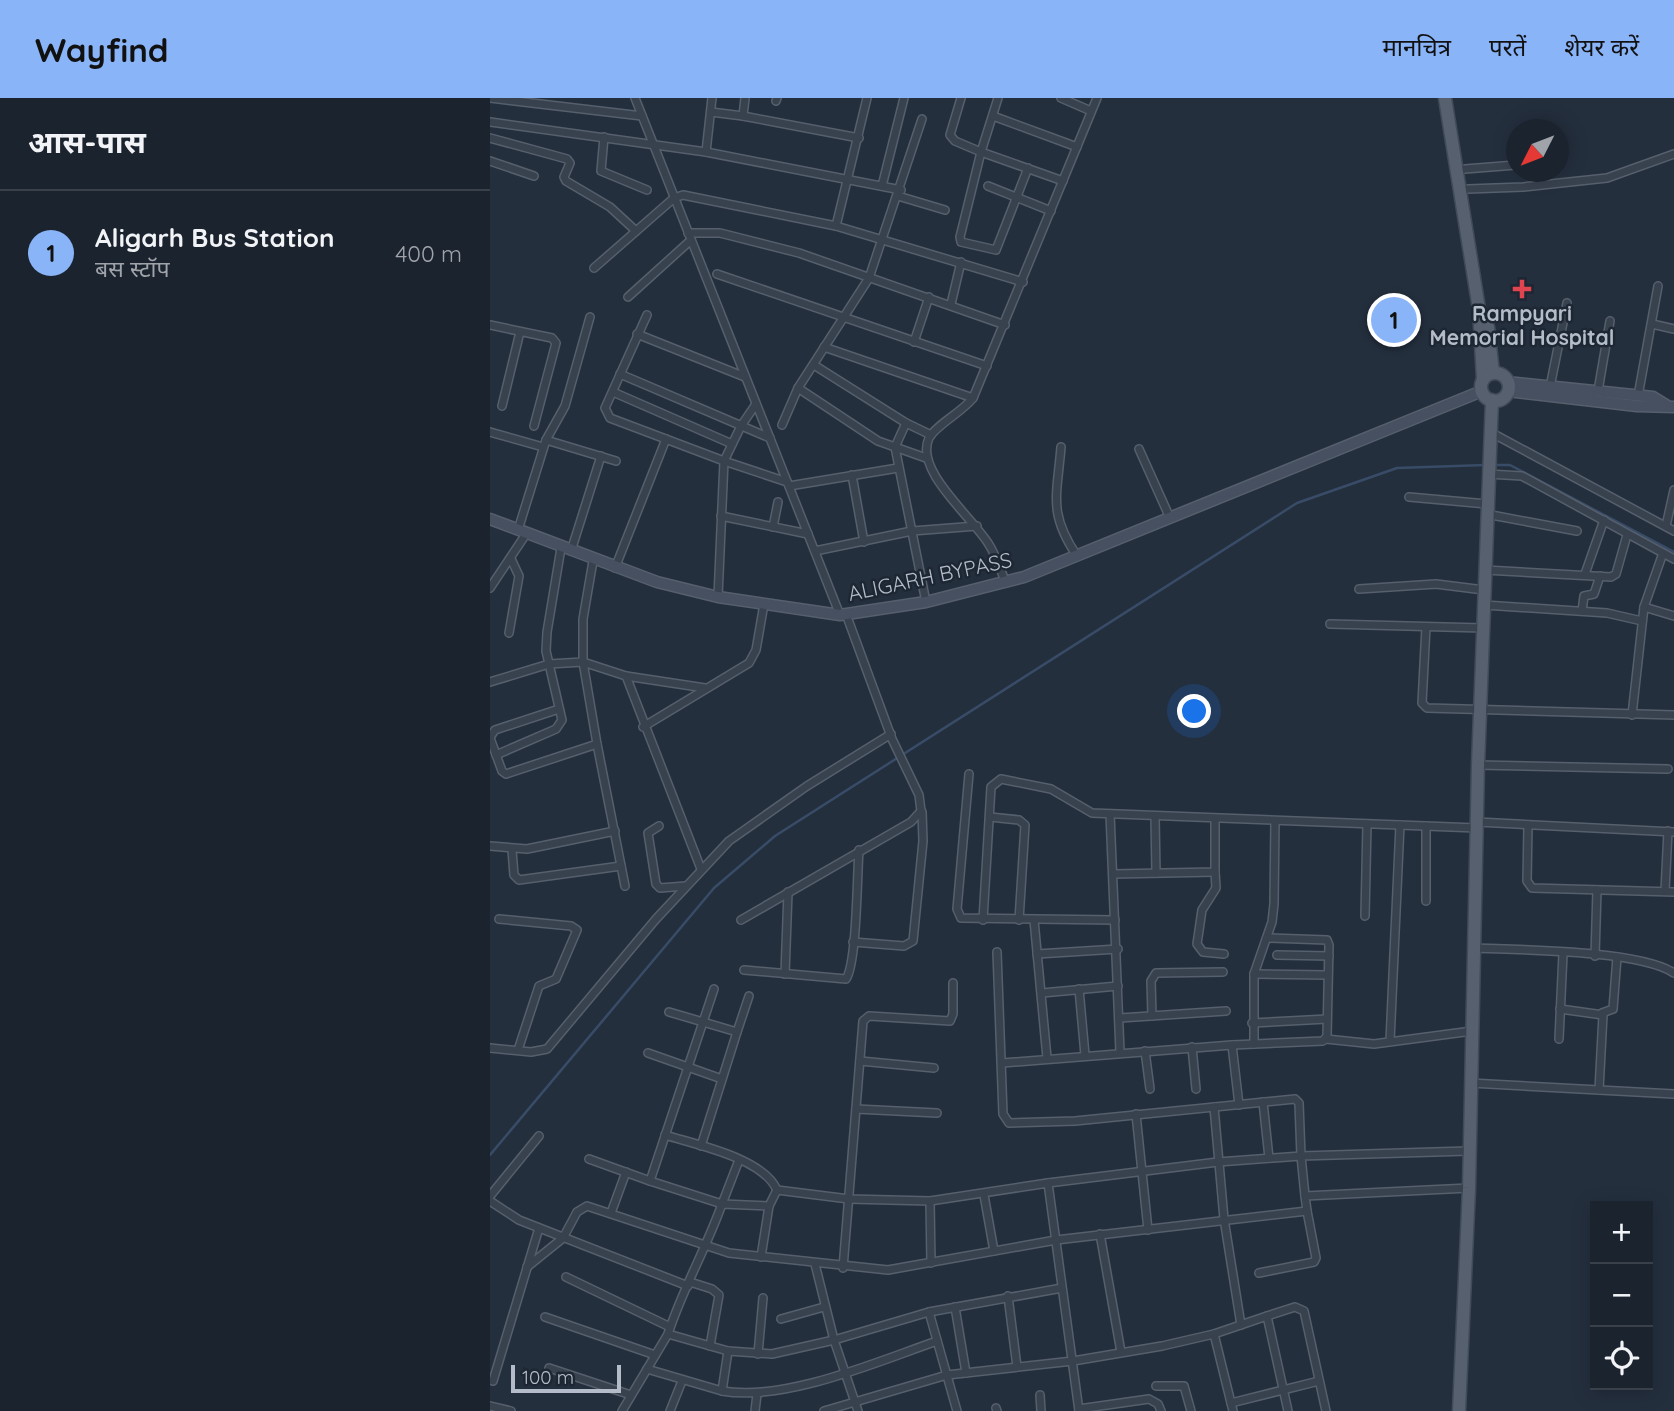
<!DOCTYPE html>
<html lang="hi">
<head>
<meta charset="utf-8">
<style>
  body { margin:0; font-family:Quicksand,"Noto Sans Devanagari",sans-serif; background:#282f3a; color:#f1f3f6 }
  .controls { position:absolute; right:21px; bottom:21px; display:grid; overflow:hidden; border-radius:0px; box-shadow:0 4px 18px #0003 }
  .controls button { width:63px; height:63px; display:grid; place-items:center; padding:0; border:0; border-bottom:2px solid #39404a; background:#1b232e; color:#f1f3f6; font:35px sans-serif }
  .compass { position:absolute; left:1016px; top:21px; width:63px; height:63px; border-radius:50%; background:#1b232e; box-shadow:0 4px 18px #0003; rotate:228deg }
  .scale { position:absolute; left:21px; bottom:18px; width:110px; box-sizing:border-box; padding-left:7px; border:4px solid #b4bcc9; border-top:0; font-size:19px; line-height:24px; white-space:nowrap; color:#b4bcc9; -webkit-text-stroke:5px #1d2633; paint-order:stroke }
  .you { position:absolute; left:705px; top:614px; width:24px; height:24px; margin:-18px; border:5px solid #fff; border-radius:50%; background:#1a73e8; box-shadow:0 0 0 10px #1a73e833 }
  .badge { display:grid; place-items:center; width:46px; height:46px; border-radius:50%; background:#8ab4f8; color:#111; font-size:23px; font-weight:700 }
  .pin { position:absolute; translate:-50% -50%; border:4px solid #fff; box-shadow:0 2px 7px #0006 }
  .list { margin:0; padding:0; list-style:none }
  h2 { display:flex; justify-content:space-between; align-items:center; height:91px; margin:0; padding:0 28px; font-size:30px }
  h2 small { font-size:23px; font-weight:400; color:#a0a4aa }
  .list li { display:grid; grid-template-columns:46px 1fr auto; gap:21px; align-items:center; box-sizing:border-box; height:126px; padding:0 28px; border-top:2px solid #39404a }
  .list b { display:block; font-size:26px; white-space:nowrap }
  .list p { margin:0; font-size:23px; white-space:nowrap; color:#a0a4aa }
  .list em { font-size:23px; font-style:normal; color:#a0a4aa }
  .icon { flex:none; width:38px; height:38px; fill:none; stroke:currentColor; stroke-width:2; stroke-linecap:round; stroke-linejoin:round }
  .map { position:relative; flex:none; width:1184px; height:1313px; overflow:hidden }
  header { display:flex; align-items:center; gap:42px; box-sizing:border-box; height:98px; padding:0 35px; background:#8ab4f8; color:#111 }
  header strong { font-size:33px }
  nav { display:flex; gap:38px; margin-inline-start:auto; font-size:24px }
  main { display:flex }
  aside { flex:1; background:#1b232e }
  .map>svg:first-child { display:block }
  .lines { fill:none; stroke-linecap:round; stroke-linejoin:round }
  .stream { stroke:#394c67; stroke-width:2.5 }
  .street-casing { stroke:#565f6c; stroke-width:10 }
  .secondary-casing { stroke:#565f6c; stroke-width:13 }
  .primary-casing { stroke:#414a57; stroke-width:15 }
  .street { stroke:#38414e; stroke-width:7 }
  .secondary { stroke:#465061; stroke-width:10 }
  .primary { stroke:#56606e; stroke-width:12 }
  .health-dot { fill:#e0444e; stroke:#1d2633; stroke-width:2.5 }
  .labels { text-anchor:middle; stroke-width:5; stroke-linejoin:round; paint-order:stroke }
  .poi-label { font-size:21px; font-weight:bold; fill:#b4bcc9; stroke:#1d2633 }
  .street-label { font-size:21px; fill:#b4bcc9; stroke:#1d2633 }
</style>
</head>
<body>
<header>
<strong>Wayfind</strong>
<nav><a>मानचित्र</a><a>परतें</a><a>शेयर करें</a></nav>
</header>
<main>
<aside>
<h2>आस-पास<small></small></h2>
<ul class="list">
<li><span class="badge">1</span><div><b>Aligarh Bus Station</b><p>बस स्टॉप</p></div><em>400 m</em></li>
</ul>
</aside>
<div class="map">
<svg width="1184" height="1313" viewBox="0 0 1184 1313">
  <rect width="100%" height="100%" fill="#242f3e"/>
  <g class="lines">
    <g class="stream">
      <path d="M 1002,367 L 1020,367 L 1184,454"/>
      <path d="M 0,1057 L 224,790 L 285,738 L 807,405 L 907,370 L 995,367"/>
    </g>
    <defs>
      <g id="street">
        <path d="M 0,0 L 152,18"/>
        <path d="M 145,0 L 350,517"/>
        <path d="M 255,0 L 253,18 L 369,40"/>
        <path d="M 377,0 L 346,128 L 533,184"/>
        <path d="M 471,0 L 460,37 L 465,43 L 491,54 L 508,0"/>
        <path d="M 571,0 L 601,13"/>
        <path d="M 286,3 L 287,0"/>
        <path d="M 221,14 L 253,18"/>
        <path d="M 503,18 L 587,49"/>
        <path d="M 0,24 L 216,54 L 411,92"/>
        <path d="M 114,39 L 111,73 L 157,92"/>
        <path d="M 0,40 L 77,61 L 80,65 L 74,79 L 76,83 L 120,109 L 146,133"/>
        <path d="M 216,54 L 222,0"/>
        <path d="M 0,63 L 44,78"/>
        <path d="M 538,70 L 506,152 L 471,144 L 470,139 L 491,54 L 573,83"/>
        <path d="M 975,71 L 1026,67"/>
        <path d="M 392,88 L 414,0"/>
        <path d="M 498,88 L 561,113"/>
        <path d="M 978,91 L 1033,89 L 1117,80 L 1184,56"/>
        <path d="M 408,98 L 455,112"/>
        <path d="M 198,135 L 230,135 L 309,155 L 515,227"/>
        <path d="M 104,170 L 184,100 L 193,97 L 346,128"/>
        <path d="M 227,176 L 497,268"/>
        <path d="M 138,199 L 201,142"/>
        <path d="M 461,206 L 471,164"/>
        <path d="M 157,217 L 115,310 L 120,320 L 234,363 L 228,499"/>
        <path d="M 1162,226 L 1184,231"/>
        <path d="M 0,227 L 62,240 L 66,245 L 44,328"/>
        <path d="M 147,236 L 255,279"/>
        <path d="M 424,244 L 439,199"/>
        <path d="M 334,249 L 483,300"/>
        <path d="M 324,267 L 416,325 L 441,337"/>
        <path d="M 130,276 L 280,340"/>
        <path d="M 1060,289 L 1077,205"/>
        <path d="M 308,290 L 388,343 L 436,360"/>
        <path d="M 1108,293 L 1120,223"/>
        <path d="M 123,294 L 242,346"/>
        <path d="M 1148,298 L 1168,188"/>
        <path d="M 266,306 L 251,328 L 234,363 L 297,384"/>
        <path d="M 12,308 L 30,234"/>
        <path d="M 416,325 L 405,349 L 436,504"/>
        <path d="M 292,327 L 308,290 L 379,180 L 432,21"/>
        <path d="M 0,334 L 53,349"/>
        <path d="M 1000,334 L 1184,433"/>
        <path d="M 56,342 L 126,363"/>
        <path d="M 571,349 C 567,398 558,415 587,458"/>
        <path d="M 649,351 L 680,420"/>
        <path d="M 998,376 L 1032,378 L 1184,461"/>
        <path d="M 362,377 L 374,444"/>
        <path d="M 299,388 L 408,370"/>
        <path d="M 919,399 L 997,406"/>
        <path d="M 996,416 L 1087,433"/>
        <path d="M 231,418 L 318,436"/>
        <path d="M 1176,428 L 1184,392"/>
        <path d="M 283,429 L 288,404"/>
        <path d="M 28,432 L 56,342 L 75,308 L 100,219"/>
        <path d="M 81,453 L 111,358"/>
        <path d="M 325,453 L 422,433 L 487,428"/>
        <path d="M 125,470 L 176,341"/>
        <path d="M 995,472 L 1121,479 L 1126,476 L 1137,437"/>
        <path d="M 1095,476 L 1114,422"/>
        <path d="M 516,485 C 510,471 506,457 498,445 C 481,418 424,372 439,340 C 445,328 472,314 483,300 L 607,0"/>
        <path d="M 0,490 L 36,436"/>
        <path d="M 869,491 L 946,486 L 994,492"/>
        <path d="M 994,507 L 1117,515 L 1152,523"/>
        <path d="M 1154,509 L 1184,518"/>
        <path d="M 1092,513 L 1094,498 L 1104,496 L 1110,478"/>
        <path d="M 840,526 L 993,530"/>
        <path d="M 936,529 L 932,605 L 937,610 L 1184,617"/>
        <path d="M 19,535 L 29,478 L 21,461"/>
        <path d="M 136,578 L 215,590"/>
        <path d="M 0,584 L 59,566 L 93,564 L 93,521 L 103,463"/>
        <path d="M 1142,617 L 1154,509 L 1173,455"/>
        <path d="M 153,629 L 259,565 L 266,552 L 274,506"/>
        <path d="M 0,639 L 5,632 L 69,611"/>
        <path d="M 0,640 L 12,673 L 16,676 L 107,646 L 93,564 L 136,578 L 211,771"/>
        <path d="M 107,646 L 135,788"/>
        <path d="M 6,657 L 66,631 L 72,622 L 56,553 L 57,534 L 71,450"/>
        <path d="M 988,667 L 1178,671"/>
        <path d="M 479,676 L 467,811 L 471,820 L 625,822"/>
        <path d="M 620,716 L 630,954"/>
        <path d="M 500,719 L 529,722 L 535,727 L 529,822"/>
        <path d="M 665,719 L 666,775"/>
        <path d="M 987,724 L 1184,734"/>
        <path d="M 1038,727 L 1037,783 L 1042,790 L 1184,794"/>
        <path d="M 169,728 L 158,735 L 166,786 L 170,790 L 196,788"/>
        <path d="M 936,728 L 936,803"/>
        <path d="M 0,748 L 37,751 L 125,733"/>
        <path d="M 22,752 L 24,777 L 29,782 L 131,768"/>
        <path d="M 725,774 L 726,790 L 712,812 L 707,846 L 713,854 L 734,856"/>
        <path d="M 624,776 L 725,774 L 725,721"/>
        <path d="M 1175,793 L 1178,733"/>
        <path d="M 875,818 L 877,726"/>
        <path d="M 9,821 L 81,828 L 87,832 L 66,881 L 49,888 L 28,952"/>
        <path d="M 251,822 L 421,724 L 431,713 L 429,697 L 402,641 L 356,516"/>
        <path d="M 493,822 L 501,689 L 511,681 L 561,691 L 602,715 L 987,730"/>
        <path d="M 544,822 L 557,960"/>
        <path d="M 363,844 L 414,848 L 423,843 L 433,743 L 432,714"/>
        <path d="M 984,850 C 1030,852 1149,852 1184,875"/>
        <path d="M 507,854 L 513,1016 L 519,1025 L 585,1023 L 805,1001 L 809,1005 L 811,1058 L 728,1064 L 558,1085"/>
        <path d="M 547,856 L 628,851"/>
        <path d="M 787,857 L 839,858"/>
        <path d="M 1105,858 L 1107,792"/>
        <path d="M 254,872 L 356,881 C 367,865 367,777 369,752"/>
        <path d="M 295,876 L 298,794"/>
        <path d="M 764,876 L 838,877"/>
        <path d="M 224,891 L 160,1083 L 232,1106 L 249,1062"/>
        <path d="M 589,891 L 595,957"/>
        <path d="M 552,895 L 628,888"/>
        <path d="M 179,914 L 247,934 L 211,1048"/>
        <path d="M 1112,915 L 1123,911 L 1127,859"/>
        <path d="M 662,918 L 661,883 L 666,875 L 733,874"/>
        <path d="M 630,920 L 736,913"/>
        <path d="M 762,925 L 837,921"/>
        <path d="M 247,934 L 259,898"/>
        <path d="M 836,941 L 884,946 L 982,933"/>
        <path d="M 1069,941 L 1073,856"/>
        <path d="M 900,943 L 910,727"/>
        <path d="M 764,946 L 764,876 L 782,824 L 784,806 L 785,723"/>
        <path d="M 742,947 L 833,943 L 837,938 L 839,847 L 837,842 L 777,840"/>
        <path d="M 702,949 L 706,991"/>
        <path d="M 0,950 L 41,954 L 57,951 L 166,821 L 239,743 L 317,688 L 401,636"/>
        <path d="M 655,953 L 660,991"/>
        <path d="M 158,955 L 232,981"/>
        <path d="M 370,963 L 444,970"/>
        <path d="M 512,965 L 742,947 L 749,1007"/>
        <path d="M 980,985 L 1109,992 L 1113,917 L 1070,911"/>
        <path d="M 1109,992 L 1184,996"/>
        <path d="M 773,1004 L 779,1060"/>
        <path d="M 724,1009 L 734,1121 L 751,1227"/>
        <path d="M 366,1011 L 447,1015"/>
        <path d="M 646,1016 L 658,1132"/>
        <path d="M 175,1037 C 207,1047 273,1060 287,1092"/>
        <path d="M 99,1061 L 160,1083"/>
        <path d="M 494,1097 L 504,1153"/>
        <path d="M 0,1098 L 49,1038"/>
        <path d="M 815,1098 L 811,1058 L 978,1053"/>
        <path d="M 0,1103 L 29,1122 L 198,1188"/>
        <path d="M 440,1103 L 441,1165"/>
        <path d="M 121,1115 L 136,1074"/>
        <path d="M 610,1136 L 631,1254"/>
        <path d="M 271,1159 L 279,1108"/>
        <path d="M 325,1166 L 344,1242 L 368,1313"/>
        <path d="M 37,1169 L 73,1140 L 87,1114 L 97,1108 L 239,1155 L 398,1172 L 566,1142 L 817,1113 L 815,1098 L 979,1090"/>
        <path d="M 353,1170 L 373,923 L 379,918 L 460,923 L 463,916 L 463,885"/>
        <path d="M 769,1175 L 824,1164 L 826,1160 L 817,1113"/>
        <path d="M 76,1179 L 180,1229"/>
        <path d="M 200,1184 L 222,1191 L 229,1197 L 220,1248"/>
        <path d="M 572,1190 L 439,1214 L 344,1242 L 282,1256 L 238,1253 L 178,1236 C 192,1192 216,1151 232,1106 L 279,1108 L 287,1092 L 359,1101 L 440,1103 L 558,1085 L 589,1313"/>
        <path d="M 518,1198 L 527,1269"/>
        <path d="M 465,1209 L 476,1275"/>
        <path d="M 439,1214 L 467,1313"/>
        <path d="M 777,1218 L 805,1209 L 814,1213 L 836,1313"/>
        <path d="M 55,1219 L 165,1257"/>
        <path d="M 291,1221 L 334,1209"/>
        <path d="M 724,1236 L 743,1313"/>
        <path d="M 238,1253 L 232,1293 C 295,1304 386,1264 447,1243"/>
        <path d="M 268,1256 L 273,1200"/>
        <path d="M 59,1270 L 141,1297"/>
        <path d="M 157,1271 L 232,1293"/>
        <path d="M 3,1283 L 49,1130"/>
        <path d="M 666,1288 L 694,1288 L 701,1313"/>
        <path d="M 550,1297 L 551,1313"/>
        <path d="M 741,1305 L 829,1283"/>
        <path d="M 0,1308 L 21,1313"/>
        <path d="M 506,1310 L 507,1313"/>
        <path d="M 589,1311 L 659,1301 L 668,1306 L 671,1313"/>
        <path d="M 132,1313 L 178,1236"/>
        <path d="M 180,1313 L 192,1283"/>
        <path d="M 265,1313 L 267,1296"/>
        <path d="M 334,1313 L 457,1277 L 583,1263 L 672,1248 L 724,1236 L 777,1218 L 798,1313"/>
      </g>
      <g id="secondary">
        <path d="M 1017,284 L 1163,299 L 1176,307"/>
        <path d="M 1018,293 L 1147,308 L 1184,309"/>
        <path d="M 0,421 L 167,484 L 228,499 L 350,517 L 436,504 L 534,479 L 992,293"/>
      </g>
      <g id="primary">
        <path d="M 955,0 L 989,211 L 993,281"/>
        <path d="M 998,229 L 1003,275"/>
        <circle cx="1005" cy="289" r="14"/>
        <path d="M 969,1313 L 979,1090 L 988,667 L 1002,302"/>
      </g>
    </defs>
    <use href="#street" class="street-casing"/>
    <use href="#secondary" class="secondary-casing"/>
    <use href="#primary" class="primary-casing"/>
    <use href="#street" class="street"/>
    <use href="#secondary" class="secondary"/>
    <use href="#primary" class="primary"/>
  </g>
  <path class="health-dot" d="M1028.5 180.5h7v7h7v7h-7v7h-7v-7h-7v-7h7z"/>
  <g class="labels">
    <g class="poi-label">
      <text x="1032" y="223">Rampyari<tspan x="1032" dy="24">Memorial Hospital</tspan></text>
    </g>
    <g class="street-label">
      <text transform="translate(440 479) rotate(-12)" y="7">ALIGARH BYPASS</text>
    </g>
  </g>
</svg>
<div class="controls">
<button>+</button>
<button>−</button>
<button><svg class="icon" aria-label="locate" viewBox="0 0 24 24"><circle cx="12" cy="12" r="6"/><path d="M12 2v4M12 18v4M2 12h4M18 12h4"/></svg></button>
</div>
<svg class="compass" viewBox="-18 -18 36 36"><path d="M0-13l5 13h-10z" fill="#e53935"/><path d="M0 13l5-13h-10z" fill="#a0a4aa"/></svg>
<div class="scale">100 m</div>
<div class="you"></div>
<div class="pin badge" style="left:904px;top:222px">1</div>
</div>
</main>
</body>
</html>
